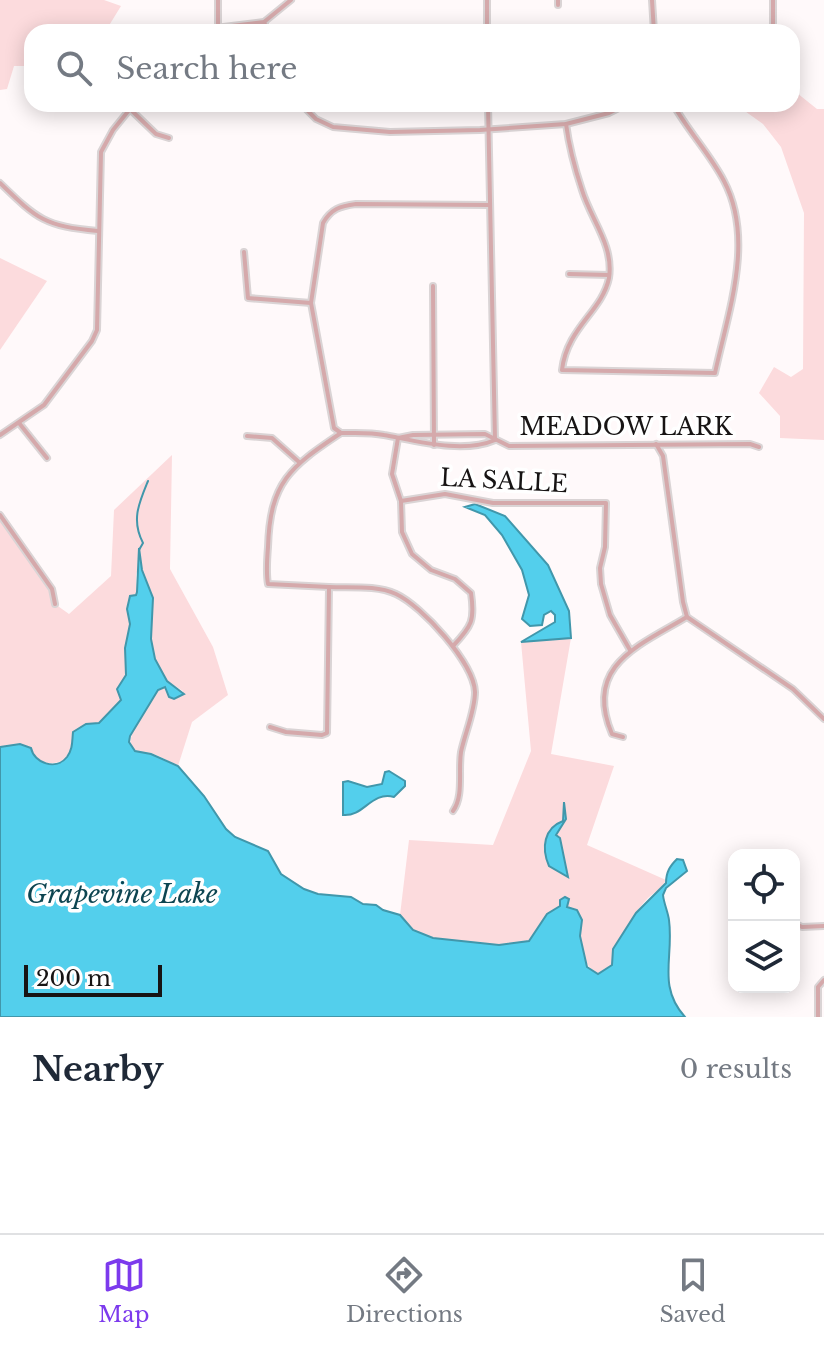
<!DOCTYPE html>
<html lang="en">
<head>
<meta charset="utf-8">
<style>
  body { margin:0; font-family:"Libre Baskerville",serif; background:#f6f6f7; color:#1f2937 }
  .controls { position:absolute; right:24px; bottom:24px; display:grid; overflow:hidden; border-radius:16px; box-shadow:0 4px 20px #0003 }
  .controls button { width:72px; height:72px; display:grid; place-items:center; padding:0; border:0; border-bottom:2px solid #e0e1e3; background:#fff; color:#1f2937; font:40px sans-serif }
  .scale { position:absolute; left:24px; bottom:20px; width:138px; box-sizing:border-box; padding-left:8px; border:4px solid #171414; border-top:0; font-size:22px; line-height:28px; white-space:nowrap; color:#171414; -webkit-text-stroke:6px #fff; paint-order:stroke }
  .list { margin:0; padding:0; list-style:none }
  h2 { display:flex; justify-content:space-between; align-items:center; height:104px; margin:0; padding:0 32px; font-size:34px }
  h2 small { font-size:26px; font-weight:400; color:#747a83 }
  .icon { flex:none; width:44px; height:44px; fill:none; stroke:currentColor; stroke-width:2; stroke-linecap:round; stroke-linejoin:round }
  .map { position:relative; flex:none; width:824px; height:1017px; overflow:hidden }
  .search { position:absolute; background:#fff; box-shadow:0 4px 20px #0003; left:24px; right:24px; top:24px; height:88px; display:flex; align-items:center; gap:20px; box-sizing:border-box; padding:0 28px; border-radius:24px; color:#747a83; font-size:30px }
  .sheet { height:216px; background:#fff }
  nav { display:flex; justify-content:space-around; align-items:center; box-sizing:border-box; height:112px; border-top:2px solid #e0e1e3; background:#fff; font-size:22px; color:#747a83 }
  nav a { display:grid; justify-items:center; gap:4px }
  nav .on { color:#7c3aed }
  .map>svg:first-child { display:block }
  .green { fill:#fcdbdd }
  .water { fill:#53cfec; stroke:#4197ab; stroke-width:2 }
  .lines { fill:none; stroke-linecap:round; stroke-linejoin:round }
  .stream { stroke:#4197ab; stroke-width:2 }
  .street-casing { stroke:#dad4d5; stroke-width:8 }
  .street { stroke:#d5a9ab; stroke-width:4 }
  .labels { text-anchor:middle; stroke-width:7; stroke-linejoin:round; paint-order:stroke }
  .street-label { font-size:24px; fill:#171414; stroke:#fff }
  .water-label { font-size:26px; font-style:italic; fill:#0d4551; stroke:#fff }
</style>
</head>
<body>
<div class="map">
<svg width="824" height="1017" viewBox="0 0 824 1017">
  <rect width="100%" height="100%" fill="#fff9fa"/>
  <g class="green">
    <path d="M 0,0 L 104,0 L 121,6 L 105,32 L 32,32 L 32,66 L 14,66 L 7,89 L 0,90 Z"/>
    <path d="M 792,89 L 817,109 L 824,109 L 824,440 L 780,438 L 780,416 L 759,393 L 774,367 L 791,377 L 803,369 L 804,213 L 781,147 L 763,124 L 735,104 L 792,104 Z"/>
    <path d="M 0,258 L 47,281 L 0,350 Z"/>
    <path d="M 172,455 L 170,569 L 213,647 L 228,695 L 192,722 L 178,766 C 168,761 159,755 149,753 C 144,752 140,753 136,752 C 117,743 153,697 161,687 L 165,687 L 174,699 L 182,696 L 183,691 L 167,681 L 155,659 L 151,639 L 152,593 L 139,564 L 136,575 L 137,592 L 128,617 L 130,624 L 125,648 L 126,675 L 118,689 L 121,700 C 103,723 79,733 65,760 C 36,771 36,751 14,746 C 9,745 5,747 0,747 L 0,515 L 52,589 L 55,604 L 69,614 L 111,576 L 114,510 Z"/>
    <path d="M 571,638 L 551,754 L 614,766 L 587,845 L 666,880 C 662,888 655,892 648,898 C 635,911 612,947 613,965 L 598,974 C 582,966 577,940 582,923 L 570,909 L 561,905 L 541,922 L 529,941 C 501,947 443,947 417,933 C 410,928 405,922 400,915 L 409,840 L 493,845 L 531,751 L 521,642 Z"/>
  </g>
  <g class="water">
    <path d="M 475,504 L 505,516 L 548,565 L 569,611 L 571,638 L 521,642 L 555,622 L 555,615 L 551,611 L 544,615 L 542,625 L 530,626 L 522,619 L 529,595 L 522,570 L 502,535 L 485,515 L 465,507 Z"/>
    <path d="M 139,548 L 142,570 L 153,598 L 151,639 L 155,659 L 167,681 L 184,694 L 174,699 L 169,697 L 165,687 L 158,690 L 130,736 L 129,742 L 135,751 L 151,754 L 178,766 L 204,796 L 226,829 L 235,837 L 268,851 L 281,874 L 304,889 L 318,894 L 351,897 L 363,904 L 376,905 L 383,910 L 400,915 L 413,930 L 433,938 L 499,945 L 529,941 L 547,914 L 560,906 L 560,900 L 565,897 L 569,899 L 567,907 L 577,910 L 582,920 L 580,936 L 587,967 L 598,974 L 612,965 L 613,949 L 636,913 L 666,883 C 666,872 670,866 677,859 L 683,860 L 687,871 L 666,888 L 663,895 C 664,904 668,912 669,920 C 674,957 657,986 685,1017 L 0,1017 L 0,747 L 20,744 L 31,748 C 34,763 56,771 67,757 C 73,749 72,741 73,732 L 86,724 L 99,723 L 121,700 L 117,689 L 126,675 L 125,648 L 130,624 L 127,609 L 130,596 L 136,595 L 137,592 Z"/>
    <path d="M 389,771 L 405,781 L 405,786 L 394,797 C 371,791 364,817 343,815 L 343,782 L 348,781 L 367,787 L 382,784 L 385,772 Z"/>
    <path d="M 564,802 L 566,819 L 556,835 L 560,838 L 568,877 L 549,866 C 541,848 544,828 563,821 Z"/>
  </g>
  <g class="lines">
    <path class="stream" d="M 139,550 L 143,543 C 131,520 139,503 148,481"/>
    <defs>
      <g id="street">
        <path d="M 487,0 L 487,32"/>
        <path d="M 652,0 L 654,32"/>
        <path d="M 558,5 L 558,0"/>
        <path d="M 264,22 L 268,32"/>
        <path d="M 218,29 L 218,0"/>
        <path d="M 182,32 L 264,22 L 291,0"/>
        <path d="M 773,32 L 773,0"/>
        <path d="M 301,104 L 316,119 L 333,127 L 390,132 L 480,130 L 566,124 L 609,113 L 627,104"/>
        <path d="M 488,104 L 495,440"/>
        <path d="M 131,110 L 156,134 L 169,138"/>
        <path d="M 566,124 C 569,146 575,169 582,190 C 591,220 614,245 609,278 C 602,312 567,327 562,370 L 715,373 C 728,312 755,240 724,181 C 710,154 688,131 673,104"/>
        <path d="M 0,183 C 38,220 45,226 98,231"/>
        <path d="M 244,252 L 248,298 L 311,303"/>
        <path d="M 569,274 L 609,275"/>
        <path d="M 433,286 L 434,445"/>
        <path d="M 19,423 L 47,458"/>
        <path d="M 341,433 L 334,428 L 311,303 L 323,223 C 331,209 340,206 356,204 L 489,205"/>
        <path d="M 341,433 C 355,433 370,432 384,435 C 417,441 463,454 495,440"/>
        <path d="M 0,435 L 44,405 L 92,341 L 97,330 L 101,152 L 113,130 L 134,104"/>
        <path d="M 247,436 L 272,438 L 299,462"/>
        <path d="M 398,438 L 413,435 L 485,434 L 509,446 L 750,444 L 759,447"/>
        <path d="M 398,438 L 392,474 L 401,501 L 402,532 L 412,554 L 431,570 L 455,579 L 471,593 C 475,620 472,626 453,646"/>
        <path d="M 656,444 L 663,456 L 683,602 L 687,617 L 793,689 L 824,719"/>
        <path d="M 401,501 L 445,494 L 493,503 L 606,503 L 605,547 L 600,568 L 601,584 L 610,615 L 630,650"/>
        <path d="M 0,515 L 52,589 L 55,604"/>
        <path d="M 329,587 C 351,588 376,585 396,594 C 422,606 474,663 475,692 C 475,711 465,733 461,752 C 458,771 464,796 453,811"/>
        <path d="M 270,727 L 286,732 L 322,735 L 327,733 L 329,587 L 268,584 C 266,573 267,559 268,547 C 270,482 290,467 341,433"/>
        <path d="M 623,737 L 612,734 C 583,666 638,646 687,617"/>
        <path d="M 794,923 L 802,927 L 824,926"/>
        <path d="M 818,1017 L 818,987 L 824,980"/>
      </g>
    </defs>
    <use href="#street" class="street-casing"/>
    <use href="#street" class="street"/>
  </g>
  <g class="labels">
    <g class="street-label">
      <text x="626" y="435">MEADOW LARK</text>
      <text transform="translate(504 481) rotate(3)" y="8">LA SALLE</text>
    </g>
    <g class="water-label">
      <text x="122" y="903">Grapevine Lake</text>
    </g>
  </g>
</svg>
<div class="controls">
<button><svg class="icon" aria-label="locate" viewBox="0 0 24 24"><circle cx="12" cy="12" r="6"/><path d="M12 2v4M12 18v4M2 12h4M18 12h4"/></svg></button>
<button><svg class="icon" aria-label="layers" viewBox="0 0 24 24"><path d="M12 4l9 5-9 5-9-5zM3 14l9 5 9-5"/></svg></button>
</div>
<div class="scale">200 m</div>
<div class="search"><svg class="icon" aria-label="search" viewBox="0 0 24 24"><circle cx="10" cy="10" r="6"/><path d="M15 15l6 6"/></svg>Search here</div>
</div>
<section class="sheet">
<h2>Nearby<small>0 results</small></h2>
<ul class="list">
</ul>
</section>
<nav>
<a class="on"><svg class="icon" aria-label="map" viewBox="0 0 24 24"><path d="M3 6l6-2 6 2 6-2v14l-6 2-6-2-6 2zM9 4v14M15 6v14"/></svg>Map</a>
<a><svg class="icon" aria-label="directions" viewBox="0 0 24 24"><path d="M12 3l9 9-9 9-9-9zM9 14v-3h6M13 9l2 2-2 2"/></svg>Directions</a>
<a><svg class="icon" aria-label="saved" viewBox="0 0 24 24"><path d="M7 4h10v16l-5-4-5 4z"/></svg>Saved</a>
</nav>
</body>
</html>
